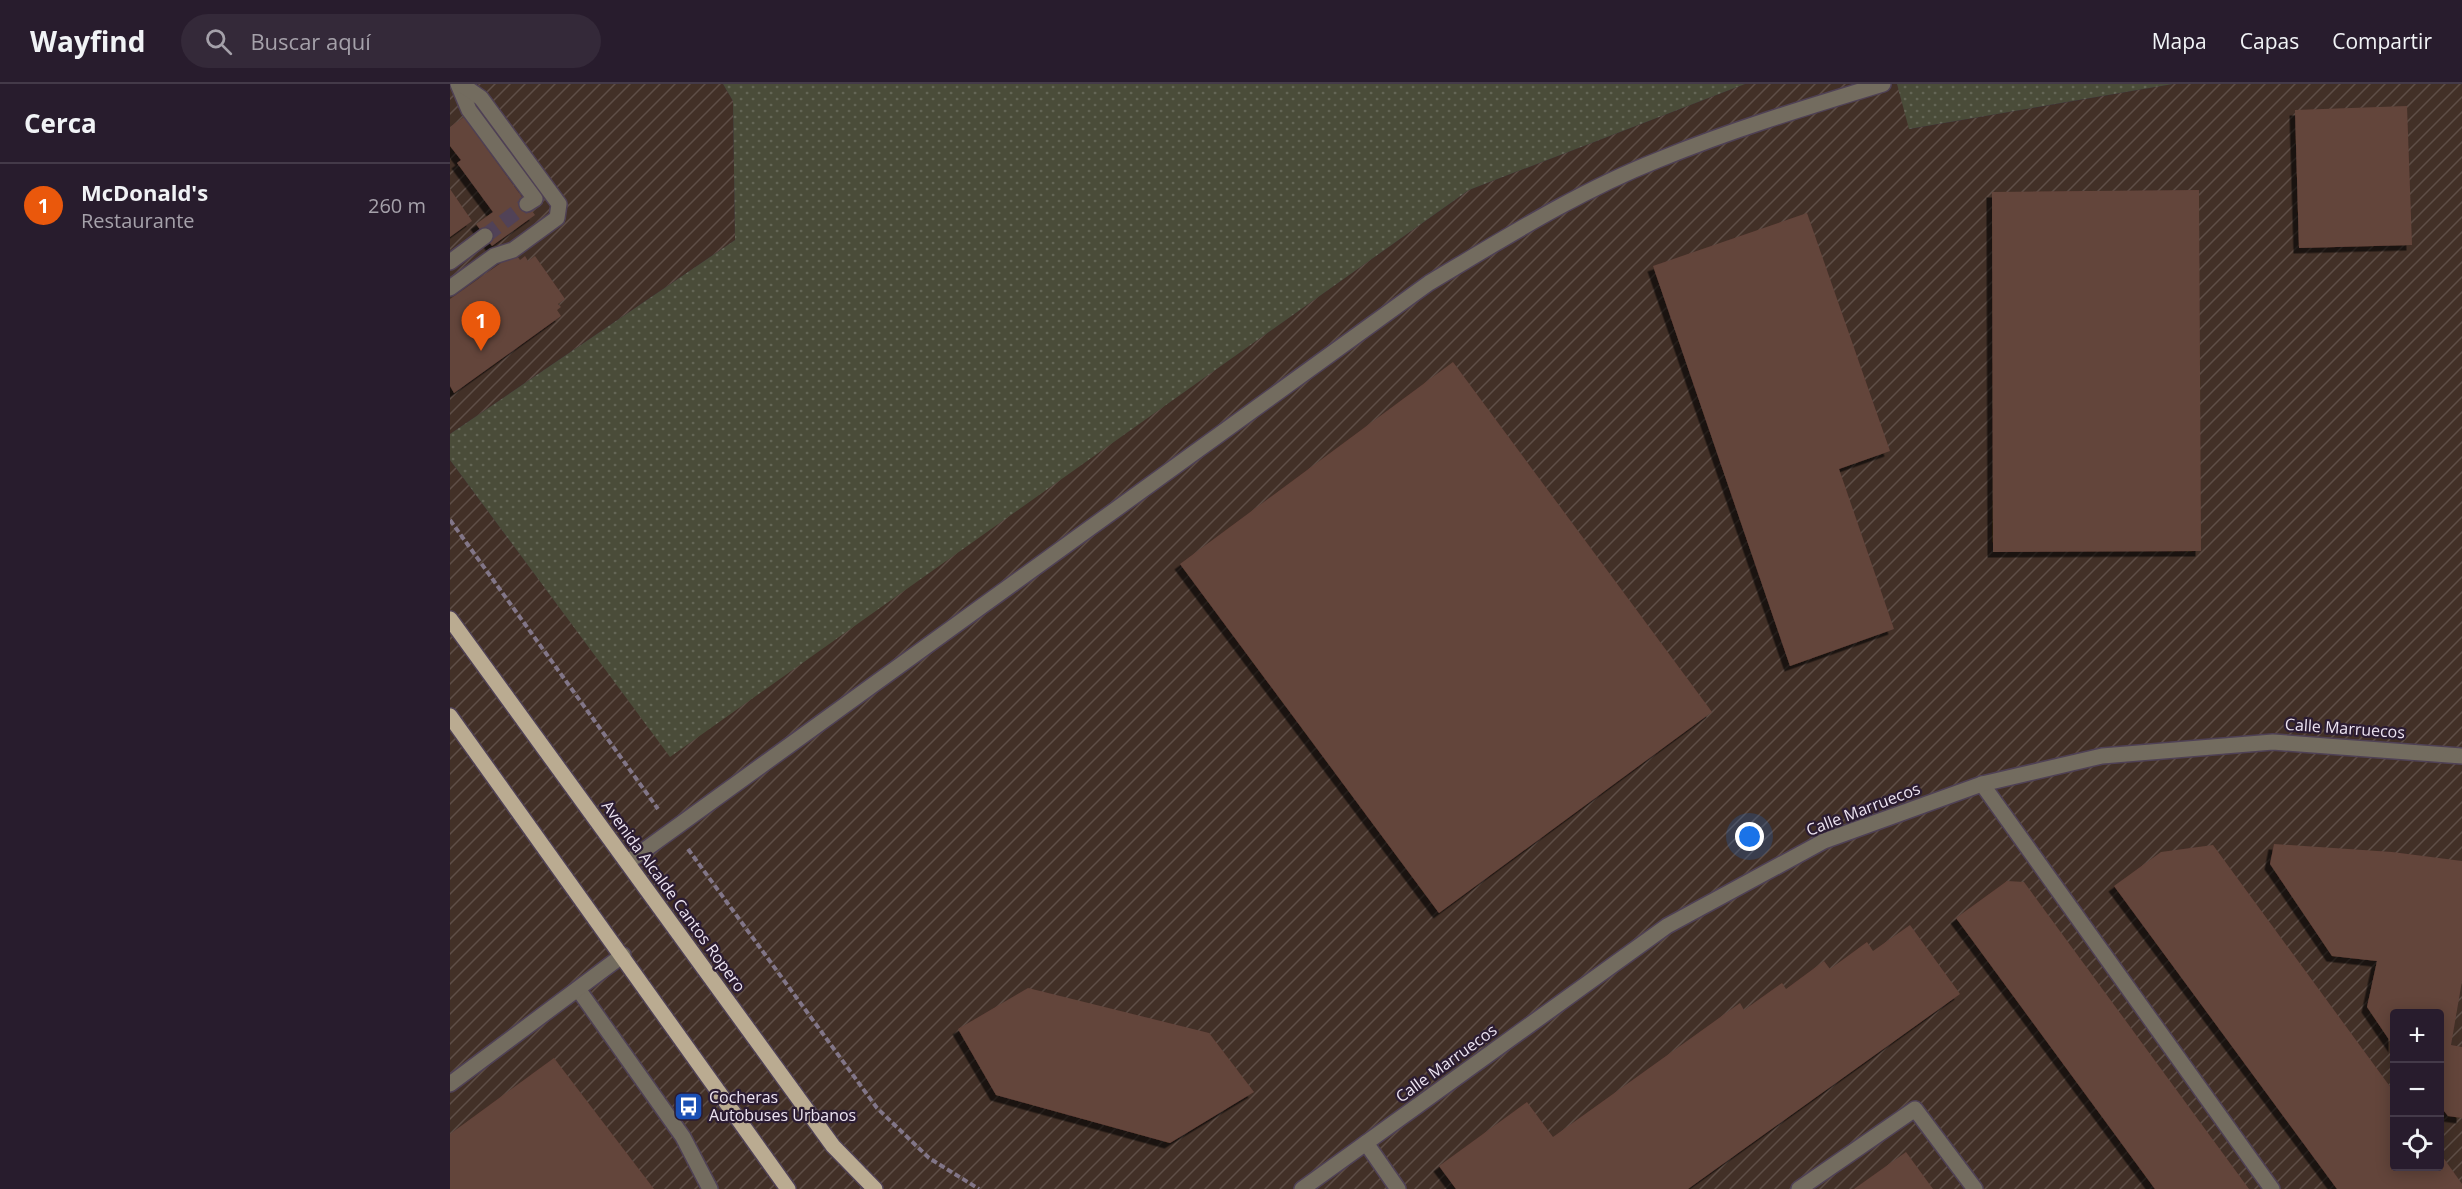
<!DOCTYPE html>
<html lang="es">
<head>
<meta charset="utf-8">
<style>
  body { margin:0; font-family:"Open Sans",sans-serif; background:#342939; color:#f1f3f6 }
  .controls { position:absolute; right:18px; bottom:18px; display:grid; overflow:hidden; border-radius:6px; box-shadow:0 3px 15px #0003 }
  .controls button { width:54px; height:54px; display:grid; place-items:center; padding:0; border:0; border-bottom:2px solid #443a49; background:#281c2d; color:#f1f3f6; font:30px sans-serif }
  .you { position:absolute; left:1300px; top:753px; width:21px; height:21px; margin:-15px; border:4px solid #fff; border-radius:50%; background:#1a73e8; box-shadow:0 0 0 9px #1a73e833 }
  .badge { display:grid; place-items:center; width:39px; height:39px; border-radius:50%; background:#ea580c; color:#fff; font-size:20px; font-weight:700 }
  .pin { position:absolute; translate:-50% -50px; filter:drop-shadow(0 2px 3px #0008) }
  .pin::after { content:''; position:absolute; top:32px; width:21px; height:18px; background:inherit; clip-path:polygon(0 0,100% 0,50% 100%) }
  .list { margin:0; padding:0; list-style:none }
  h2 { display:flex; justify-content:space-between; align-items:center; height:78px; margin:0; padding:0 24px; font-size:26px }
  h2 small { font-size:20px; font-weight:400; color:#a5a1aa }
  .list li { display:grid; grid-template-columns:39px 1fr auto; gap:18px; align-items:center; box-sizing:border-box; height:84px; padding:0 24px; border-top:2px solid #443a49 }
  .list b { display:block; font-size:22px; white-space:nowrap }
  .list p { margin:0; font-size:20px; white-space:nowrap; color:#a5a1aa }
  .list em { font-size:20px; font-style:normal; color:#a5a1aa }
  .icon { flex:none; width:33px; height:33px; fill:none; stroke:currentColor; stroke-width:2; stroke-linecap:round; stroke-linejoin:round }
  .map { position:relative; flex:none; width:2012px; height:1105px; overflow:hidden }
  header { display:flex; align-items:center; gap:36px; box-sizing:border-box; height:84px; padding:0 30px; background:#281c2d; border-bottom:2px solid #443a49 }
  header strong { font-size:28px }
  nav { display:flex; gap:33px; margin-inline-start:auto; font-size:21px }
  .search { width:420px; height:54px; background:#342939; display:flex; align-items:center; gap:15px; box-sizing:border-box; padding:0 21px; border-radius:33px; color:#a5a1aa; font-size:22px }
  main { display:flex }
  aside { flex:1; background:#281c2d }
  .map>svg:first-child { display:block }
  .industrial { fill:url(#industrial-furrows); fill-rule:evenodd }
  .green { fill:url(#green-dots) }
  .building { fill:#64443b; filter:url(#shadow) }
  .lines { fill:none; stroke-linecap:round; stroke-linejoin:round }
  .minor-tunnel { stroke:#514257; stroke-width:15; stroke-dasharray:15 8; stroke-linecap:butt }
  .minor-casing { stroke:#4f4155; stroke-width:18 }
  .major-casing { stroke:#4f4155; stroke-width:18 }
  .path { stroke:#827688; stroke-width:4; stroke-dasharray:6 3; stroke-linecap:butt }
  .minor { stroke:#736c5f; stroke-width:15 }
  .major { stroke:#baab91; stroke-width:15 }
  .labels { text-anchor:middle; stroke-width:4.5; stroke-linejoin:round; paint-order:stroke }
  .street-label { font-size:16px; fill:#ede4f2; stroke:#2b1c32 }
  .poi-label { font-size:16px; fill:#ede4f2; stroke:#2b1c32; text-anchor:start }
</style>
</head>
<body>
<header>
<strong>Wayfind</strong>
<div class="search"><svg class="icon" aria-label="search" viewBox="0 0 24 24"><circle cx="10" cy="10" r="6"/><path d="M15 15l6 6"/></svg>Buscar aquí</div>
<nav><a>Mapa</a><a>Capas</a><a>Compartir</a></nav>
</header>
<main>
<aside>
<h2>Cerca<small></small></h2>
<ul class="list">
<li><span class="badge">1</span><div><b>McDonald's</b><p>Restaurante</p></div><em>260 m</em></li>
</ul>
</aside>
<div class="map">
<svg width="2012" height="1105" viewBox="0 0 2012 1105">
  <defs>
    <pattern id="industrial-furrows" width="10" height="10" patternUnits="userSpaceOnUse" patternTransform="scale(1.5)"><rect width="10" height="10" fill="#423027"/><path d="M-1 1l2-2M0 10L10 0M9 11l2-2" fill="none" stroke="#5e4e47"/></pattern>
    <pattern id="green-dots" width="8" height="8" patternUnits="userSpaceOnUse" patternTransform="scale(1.5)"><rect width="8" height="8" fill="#4a4c39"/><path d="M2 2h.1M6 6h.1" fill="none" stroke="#646656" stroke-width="1.8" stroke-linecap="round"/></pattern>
    <filter id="shadow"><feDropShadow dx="-5.5" dy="5.5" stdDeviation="0" flood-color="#0009"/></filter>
  </defs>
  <rect width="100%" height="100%" fill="#35263c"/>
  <g class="industrial">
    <path d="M 0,0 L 273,0 L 283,17 L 285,156 L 0,350 Z"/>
    <path d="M 1295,0 L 1447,0 L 1460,45 L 1723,0 L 2012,0 L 2012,1105 L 0,1105 L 0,376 L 220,672 L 1019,106 ZM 1944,930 L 1990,930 L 1990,1082 L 1944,1082 Z"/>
  </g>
  <g class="green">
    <path d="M 273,0 L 1295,0 L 1019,106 L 220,673 L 0,376 L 0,350 L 285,156 L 283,17 Z"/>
    <path d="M 1447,0 L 1723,0 L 1459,45 Z"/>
  </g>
  <g class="building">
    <path d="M 1957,22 L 1962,161 L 1849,164 L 1845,26 Z"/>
    <path d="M 14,33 L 85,131 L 42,162 L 26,140 L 43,128 L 7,79 L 11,76 L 0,62 L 0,43 Z"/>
    <path d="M 0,105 L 22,137 L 0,153 Z"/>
    <path d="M 1749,106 L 1751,467 L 1543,468 L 1542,108 Z"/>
    <path d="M 1357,129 L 1440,367 L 1389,385 L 1444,545 L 1340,582 L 1203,182 Z"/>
    <path d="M 65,169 L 70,176 L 75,172 L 78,177 L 85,172 L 115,215 L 108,220 L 111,223 L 107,226 L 111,232 L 4,309 L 0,302 L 0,215 Z"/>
    <path d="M 1003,278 L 1262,628 L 989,829 L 730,480 Z"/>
    <path d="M 1824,760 L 1942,768 L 2012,777 L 2012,897 L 2001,961 L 2012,963 L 2012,1034 L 1998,1032 L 1990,1022 L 1990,1001 L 1994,976 L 1990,975 L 1990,930 L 1944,930 L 1944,963 L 1917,923 L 1927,877 L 1882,872 L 1820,780 Z"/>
    <path d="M 1763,761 L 1944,1008 L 1944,1082 L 1990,1082 L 1990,1069 L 2012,1100 L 2012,1105 L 1887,1105 L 1664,802 L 1711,768 Z"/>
    <path d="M 1557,797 L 1574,798 L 1799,1105 L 1705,1105 L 1506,834 Z"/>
    <path d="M 1460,841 L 1510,910 L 1238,1105 L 1006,1105 L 989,1082 L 1077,1018 L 1103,1053 L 1290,919 L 1294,926 L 1332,899 L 1336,905 L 1374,877 L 1380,885 L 1417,858 L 1423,867 Z"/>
    <path d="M 578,904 L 759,949 L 804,1008 L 720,1059 L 546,1011 L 508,945 Z"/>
    <path d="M 104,974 L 204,1105 L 0,1105 L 0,1050 Z"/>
    <path d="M 1456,1068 L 1483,1105 L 1404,1105 Z"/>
  </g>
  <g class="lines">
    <path class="minor-tunnel" d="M 35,152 L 77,120"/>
    <defs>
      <g id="minor">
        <path d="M 8,0 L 19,26 L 85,115 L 77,120"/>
        <path d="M 0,178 L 35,152"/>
        <path d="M 0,204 L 44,172 L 63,166 L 107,134 L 109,120 L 31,14 L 11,0"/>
        <path d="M 1532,700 L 1822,1105"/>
        <path d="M 178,778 L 979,199 C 1053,155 1127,108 1208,76 C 1281,46 1357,23 1433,0"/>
        <path d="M 128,905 L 233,1053 L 260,1105"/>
        <path d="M 0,1000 L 173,871"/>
        <path d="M 916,1059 L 948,1105"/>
        <path d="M 852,1105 L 1217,842 L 1374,757 L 1532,700 L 1652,672 L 1823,658 L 2012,672"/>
        <path d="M 1349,1105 L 1465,1025 L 1525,1105"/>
      </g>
      <g id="major">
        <path d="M 0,535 L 383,1062 L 425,1105"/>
        <path d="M 0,632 L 338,1105"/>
      </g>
    </defs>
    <use href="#minor" class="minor-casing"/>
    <use href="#major" class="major-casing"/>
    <g class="path">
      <path d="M 0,436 L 208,725"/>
      <path d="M 238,765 L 427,1024 L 479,1074 L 529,1105"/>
    </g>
    <use href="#minor" class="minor"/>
    <use href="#major" class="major"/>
  </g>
  <defs>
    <symbol id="bus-square" viewBox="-11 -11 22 22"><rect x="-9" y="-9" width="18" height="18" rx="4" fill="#1a4fb4" stroke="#2b1c32"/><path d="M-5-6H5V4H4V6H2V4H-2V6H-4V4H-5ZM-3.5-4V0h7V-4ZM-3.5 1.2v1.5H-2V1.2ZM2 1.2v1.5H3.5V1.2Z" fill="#fff"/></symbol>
  </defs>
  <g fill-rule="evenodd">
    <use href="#bus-square" x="222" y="1006" width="33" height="33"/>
  </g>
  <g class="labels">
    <g class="street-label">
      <text transform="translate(1895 644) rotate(4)" y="6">Calle Marruecos</text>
      <text transform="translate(1413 725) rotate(-21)" y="6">Calle Marruecos</text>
      <text transform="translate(224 812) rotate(54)" y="6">Avenida Alcalde Cantos Ropero</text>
      <text transform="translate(996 979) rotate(-36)" y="6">Calle Marruecos</text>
    </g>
    <g class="poi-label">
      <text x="259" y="1019">Cocheras<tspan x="259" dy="18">Autobuses Urbanos</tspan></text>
    </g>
  </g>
</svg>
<div class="controls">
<button>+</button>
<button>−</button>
<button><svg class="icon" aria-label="locate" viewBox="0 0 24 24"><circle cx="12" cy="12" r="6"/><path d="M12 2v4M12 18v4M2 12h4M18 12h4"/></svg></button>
</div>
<div class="you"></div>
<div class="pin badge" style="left:31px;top:267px">1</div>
</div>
</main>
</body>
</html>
